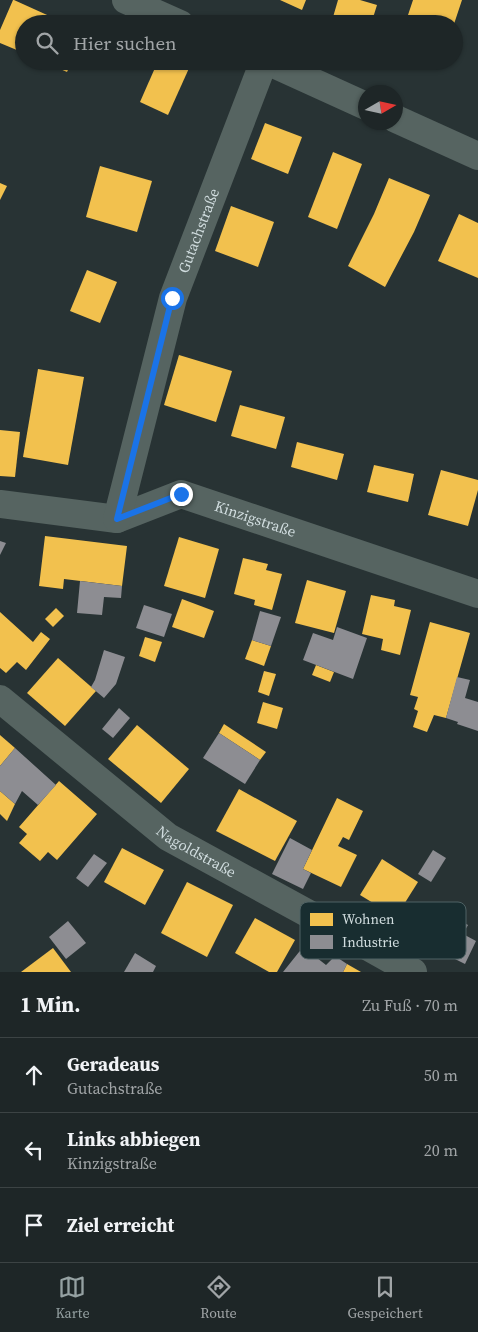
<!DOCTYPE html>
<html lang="de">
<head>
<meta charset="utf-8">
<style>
  body { margin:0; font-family:"Source Serif 4",serif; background:#2b3233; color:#f1f3f6 }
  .compass { position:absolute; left:358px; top:85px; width:45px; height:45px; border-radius:50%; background:#1e2627; box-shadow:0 1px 4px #0004; rotate:81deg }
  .stop { position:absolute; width:15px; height:15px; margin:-11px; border:4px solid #1a73e8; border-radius:50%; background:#fff }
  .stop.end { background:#1a73e8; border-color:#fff; box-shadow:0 1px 5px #0008 }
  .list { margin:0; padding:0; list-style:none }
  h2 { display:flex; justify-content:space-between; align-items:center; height:65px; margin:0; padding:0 20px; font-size:21px }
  h2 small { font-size:16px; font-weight:400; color:#a1a5a7 }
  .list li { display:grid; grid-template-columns:32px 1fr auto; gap:15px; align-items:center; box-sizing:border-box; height:75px; padding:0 20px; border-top:1px solid #3c4344 }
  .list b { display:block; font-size:19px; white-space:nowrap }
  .list p { margin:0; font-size:16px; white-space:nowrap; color:#a1a5a7 }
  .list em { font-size:16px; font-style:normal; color:#a1a5a7 }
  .icon { flex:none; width:28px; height:28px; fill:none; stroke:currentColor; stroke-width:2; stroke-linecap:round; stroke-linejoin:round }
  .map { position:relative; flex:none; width:478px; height:972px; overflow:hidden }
  .search { position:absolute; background:#1e2627; box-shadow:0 1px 4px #0004; left:15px; right:15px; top:15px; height:55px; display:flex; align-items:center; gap:12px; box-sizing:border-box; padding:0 18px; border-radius:28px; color:#a1a5a7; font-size:19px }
  .sheet { height:290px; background:#1e2627 }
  nav { display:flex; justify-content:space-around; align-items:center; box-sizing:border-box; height:70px; border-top:1px solid #3c4344; background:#1e2627; font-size:14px; color:#a1a5a7 }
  nav a { display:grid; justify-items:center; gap:2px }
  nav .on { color:#95a1a2 }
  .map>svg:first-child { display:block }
  .homes { fill:#f2c14e }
  .industry { fill:#8d8d92 }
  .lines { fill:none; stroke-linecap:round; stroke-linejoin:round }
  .minor { stroke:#566461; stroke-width:28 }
  .route { stroke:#1a73e8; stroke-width:6 }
  .labels { text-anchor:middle; stroke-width:5; stroke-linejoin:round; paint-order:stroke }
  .street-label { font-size:15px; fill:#d0dcde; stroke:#182d30 }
  .key { fill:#182d30; stroke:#4f6264; stroke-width:1 }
  .key-label { font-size:14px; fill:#d0dcde }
</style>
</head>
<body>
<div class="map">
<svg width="478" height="972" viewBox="0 0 478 972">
  <rect width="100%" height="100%" fill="#283334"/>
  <g class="homes">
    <path d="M 13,0 L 14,0 L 67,24 L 24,24 L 24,53 L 0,43 L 0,30 Z"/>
    <path d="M 280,0 L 306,0 L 302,10 Z"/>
    <path d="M 338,0 L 360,0 L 377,5 L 371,24 L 331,24 Z"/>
    <path d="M 413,0 L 462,0 L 454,24 L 405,24 Z"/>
    <path d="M 42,61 L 72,61 L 67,72 Z"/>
    <path d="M 158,61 L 180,61 L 190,66 L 168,115 L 140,102 Z"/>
    <path d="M 417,61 L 440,61 L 438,69 Z"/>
    <path d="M 265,123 L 302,137 L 288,174 L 251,159 Z"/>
    <path d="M 333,152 L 362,164 L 337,229 L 308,217 Z"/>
    <path d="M 100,166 L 152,181 L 137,232 L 86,217 Z"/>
    <path d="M 389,178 L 430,195 L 414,232 L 385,287 L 348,266 L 374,214 Z"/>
    <path d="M 0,183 L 7,186 L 0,200 Z"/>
    <path d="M 231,206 L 274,222 L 258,267 L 215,251 Z"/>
    <path d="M 459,214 L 478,223 L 478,278 L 438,261 Z"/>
    <path d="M 87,270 L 117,282 L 100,323 L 70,311 Z"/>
    <path d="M 179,355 L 232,371 L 216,422 L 164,405 Z"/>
    <path d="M 38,369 L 84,377 L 68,465 L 23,457 Z"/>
    <path d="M 240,405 L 285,417 L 276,449 L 231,436 Z"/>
    <path d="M 0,430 L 20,432 L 15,477 L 0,476 Z"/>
    <path d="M 297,442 L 344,454 L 337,480 L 291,467 Z"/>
    <path d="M 374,465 L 414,474 L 408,502 L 367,492 Z"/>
    <path d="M 441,470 L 478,480 L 478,490 L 468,526 L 428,515 Z"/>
    <path d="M 45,536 L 127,546 L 122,586 L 64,579 L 63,589 L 39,586 Z"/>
    <path d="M 179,537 L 219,549 L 205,598 L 164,586 Z"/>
    <path d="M 243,558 L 268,564 L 266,570 L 282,574 L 272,610 L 254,605 L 255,600 L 234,594 Z"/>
    <path d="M 307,580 L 346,591 L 334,633 L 295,623 Z"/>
    <path d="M 371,595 L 395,600 L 394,606 L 411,610 L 400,655 L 381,650 L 383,639 L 362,634 Z"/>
    <path d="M 182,599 L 214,611 L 204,638 L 172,627 Z"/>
    <path d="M 56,608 L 64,616 L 53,627 L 45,619 Z"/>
    <path d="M 0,612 L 33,642 L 41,632 L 50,639 L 26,670 L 17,662 L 6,673 L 0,668 Z"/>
    <path d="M 430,622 L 470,633 L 446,718 L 434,715 L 427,732 L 413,727 L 418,711 L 414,709 L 418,697 L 410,695 Z"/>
    <path d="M 145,637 L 162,642 L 155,662 L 139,656 Z"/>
    <path d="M 252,640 L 271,646 L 264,666 L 245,659 Z"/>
    <path d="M 58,658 L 96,691 L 65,726 L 27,693 Z"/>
    <path d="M 316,665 L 334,672 L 330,682 L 312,675 Z"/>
    <path d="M 264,671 L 276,674 L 269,696 L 258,692 Z"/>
    <path d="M 263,702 L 283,708 L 277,729 L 257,723 Z"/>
    <path d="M 224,724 L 266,752 L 260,760 L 219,733 Z"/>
    <path d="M 137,725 L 189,769 L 161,803 L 108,759 Z"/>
    <path d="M 0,735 L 15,748 L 0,766 Z"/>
    <path d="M 59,781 L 97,814 L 57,860 L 48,852 L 40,861 L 19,843 L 27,834 L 19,827 Z"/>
    <path d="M 239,789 L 297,821 L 275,861 L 216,831 Z"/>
    <path d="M 0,791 L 15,804 L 7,821 L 0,814 Z"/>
    <path d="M 337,798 L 363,811 L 349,840 L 343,837 L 338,846 L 357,855 L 341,887 L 303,869 Z"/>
    <path d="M 122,848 L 164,870 L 145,905 L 104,882 Z"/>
    <path d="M 382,859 L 418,882 L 396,917 L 360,895 Z"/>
    <path d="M 187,882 L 233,905 L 207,957 L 161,933 Z"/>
    <path d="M 255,918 L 295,940 L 277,972 L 269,972 L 235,953 Z"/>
    <path d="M 53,948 L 71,972 L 21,972 Z"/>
    <path d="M 347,964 L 361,972 L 343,972 Z"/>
  </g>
  <g class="industry">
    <path d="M 0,541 L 6,543 L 0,555 Z"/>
    <path d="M 80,581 L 122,586 L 121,598 L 104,597 L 102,615 L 77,613 Z"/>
    <path d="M 144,605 L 172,614 L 164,637 L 136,628 Z"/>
    <path d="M 260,611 L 281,617 L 271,646 L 252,640 Z"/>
    <path d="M 337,627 L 367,638 L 353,679 L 303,660 L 313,633 L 333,640 Z"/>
    <path d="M 104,650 L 125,657 L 116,684 L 104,698 L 91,687 L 95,680 Z"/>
    <path d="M 457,677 L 470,680 L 465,698 L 478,702 L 478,731 L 457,724 L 458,722 L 446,718 Z"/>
    <path d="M 119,708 L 130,718 L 113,738 L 102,729 Z"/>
    <path d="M 219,733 L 260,760 L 245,784 L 203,758 Z"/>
    <path d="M 15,748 L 56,785 L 38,805 L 22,791 L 15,804 L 0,791 L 0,766 Z"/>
    <path d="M 290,838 L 312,850 L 303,869 L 311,873 L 303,889 L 272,874 Z"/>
    <path d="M 433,850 L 446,858 L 431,882 L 418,874 Z"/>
    <path d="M 94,854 L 107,863 L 88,887 L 76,878 Z"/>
    <path d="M 439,909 L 468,925 L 463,934 L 476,941 L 465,964 L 451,957 L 454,953 L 441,946 L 446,936 L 429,927 Z"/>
    <path d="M 68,921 L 86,943 L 66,959 L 49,937 Z"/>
    <path d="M 303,947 L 326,965 L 335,956 L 347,964 L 343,972 L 283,972 Z"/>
    <path d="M 135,953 L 156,966 L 153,972 L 124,972 Z"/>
  </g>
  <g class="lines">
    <g class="minor">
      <path d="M 126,0 L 180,24"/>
      <path d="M 267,61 L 366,106"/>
      <path d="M 396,119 L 478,156"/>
      <path id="s1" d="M 0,504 L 117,519 L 181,494 L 478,594"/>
      <path id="s2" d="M 117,519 L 173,298 L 264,61"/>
      <path id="s3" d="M 0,699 L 168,837 L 340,931 L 413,972"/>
    </g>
  </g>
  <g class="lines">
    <path class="route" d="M 172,298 L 117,519 L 181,494"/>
  </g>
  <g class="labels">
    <g class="street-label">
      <text dy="5" stroke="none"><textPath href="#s2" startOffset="300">Gutachstraße</textPath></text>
      <text dy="5" stroke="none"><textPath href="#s1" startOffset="265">Kinzigstraße</textPath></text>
      <text dy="5" stroke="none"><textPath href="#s3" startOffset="249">Nagoldstraße</textPath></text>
    </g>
  </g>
  <rect x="300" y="902" width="166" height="57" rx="8" class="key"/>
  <rect x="310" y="913" width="23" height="13" fill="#f2c14e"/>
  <rect x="310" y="935" width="23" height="14" fill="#8d8d92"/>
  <g class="key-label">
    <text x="342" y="924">Wohnen</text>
    <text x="342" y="947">Industrie</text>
  </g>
</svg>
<svg class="compass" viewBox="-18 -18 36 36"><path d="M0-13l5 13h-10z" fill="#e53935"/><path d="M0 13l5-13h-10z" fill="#a1a5a7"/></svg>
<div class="stop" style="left:172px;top:298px"></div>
<div class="stop end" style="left:181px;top:494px"></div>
<div class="search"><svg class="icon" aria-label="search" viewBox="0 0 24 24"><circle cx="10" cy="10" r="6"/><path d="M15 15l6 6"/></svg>Hier suchen</div>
</div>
<section class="sheet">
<h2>1 Min.<small>Zu Fuß · 70 m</small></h2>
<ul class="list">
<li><svg class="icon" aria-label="ahead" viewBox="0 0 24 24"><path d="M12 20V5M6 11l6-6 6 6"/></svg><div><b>Geradeaus</b><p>Gutachstraße</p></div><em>50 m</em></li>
<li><svg class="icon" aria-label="left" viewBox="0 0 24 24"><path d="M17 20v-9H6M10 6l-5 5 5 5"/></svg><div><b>Links abbiegen</b><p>Kinzigstraße</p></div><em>20 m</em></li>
<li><svg class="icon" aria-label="arrive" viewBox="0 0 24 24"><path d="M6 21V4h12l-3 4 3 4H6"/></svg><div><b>Ziel erreicht</b></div></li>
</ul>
</section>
<nav>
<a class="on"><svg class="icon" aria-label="map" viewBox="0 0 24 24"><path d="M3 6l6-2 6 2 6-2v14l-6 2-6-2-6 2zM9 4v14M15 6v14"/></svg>Karte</a>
<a><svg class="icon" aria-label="directions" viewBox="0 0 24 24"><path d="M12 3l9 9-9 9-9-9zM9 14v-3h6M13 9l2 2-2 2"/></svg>Route</a>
<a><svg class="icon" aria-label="saved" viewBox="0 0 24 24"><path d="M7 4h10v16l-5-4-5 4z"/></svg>Gespeichert</a>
</nav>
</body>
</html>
